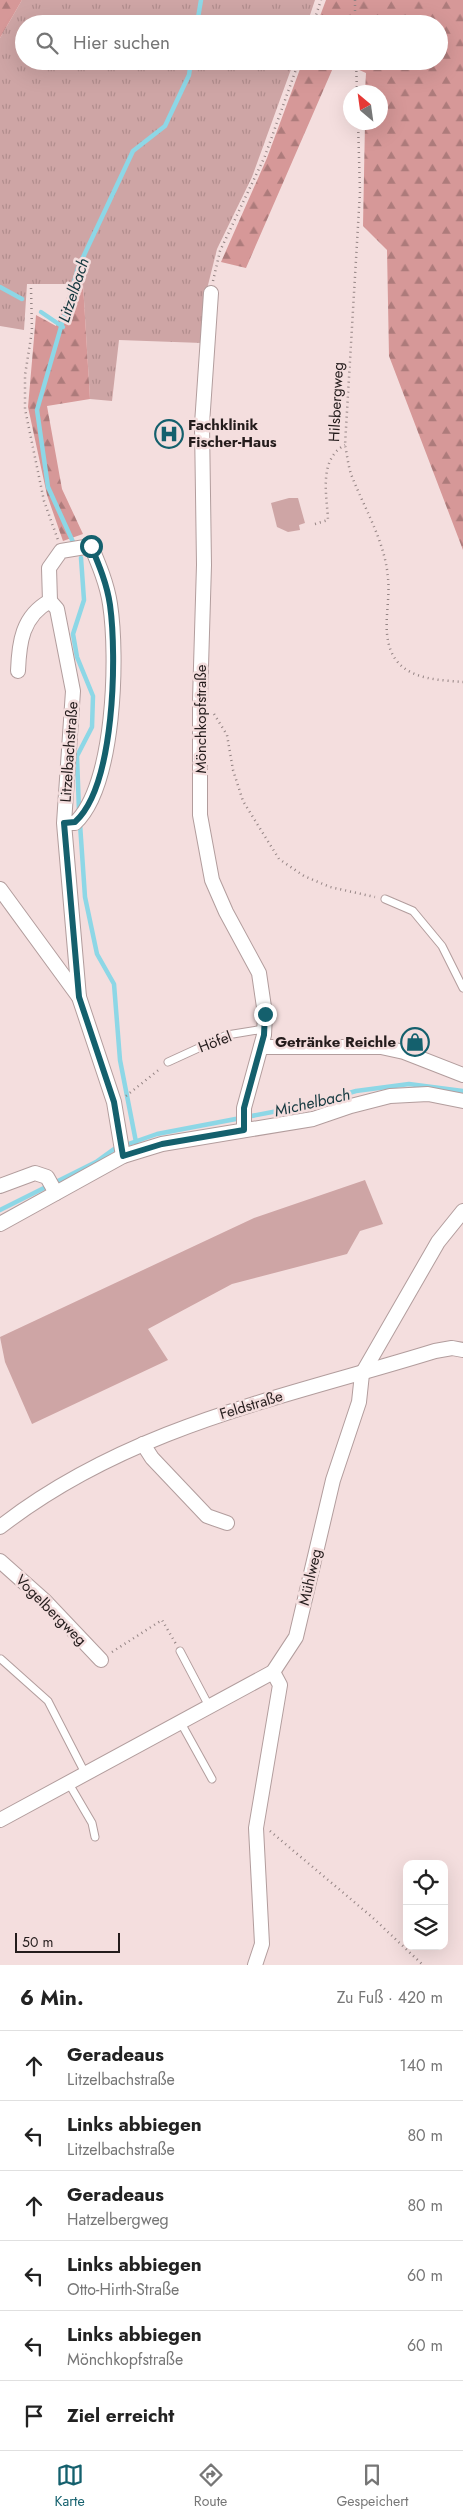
<!DOCTYPE html>
<html lang="de">
<head>
<meta charset="utf-8">
<style>
  body { margin:0; font-family:Jost,sans-serif; background:#f6f6f6; color:#222 }
  .controls { position:absolute; right:15px; bottom:15px; display:grid; overflow:hidden; border-radius:10px; box-shadow:0 5px 20px #0002 }
  .controls button { width:45px; height:45px; display:grid; place-items:center; padding:0; border:0; border-bottom:1px solid #e0e0e0; background:#fff; color:#222; font:25px sans-serif }
  .compass { position:absolute; left:343px; top:85px; width:45px; height:45px; border-radius:50%; background:#fff; box-shadow:0 5px 20px #0002; rotate:331deg }
  .scale { position:absolute; left:15px; bottom:12px; width:105px; box-sizing:border-box; padding-left:5px; border:2px solid #241c1c; border-top:0; font-size:14px; line-height:18px; white-space:nowrap; color:#241c1c; -webkit-text-stroke:4px #f4dede; paint-order:stroke }
  .stop { position:absolute; width:15px; height:15px; margin:-11px; border:4px solid #14606d; border-radius:50%; background:#fff }
  .stop.end { background:#14606d; border-color:#fff; box-shadow:0 1px 5px #0008 }
  .list { margin:0; padding:0; list-style:none }
  h2 { display:flex; justify-content:space-between; align-items:center; height:65px; margin:0; padding:0 20px; font-size:21px }
  h2 small { font-size:16px; font-weight:400; color:#767676 }
  .list li { display:grid; grid-template-columns:32px 1fr auto; gap:15px; align-items:center; box-sizing:border-box; height:70px; padding:0 20px; border-top:1px solid #e0e0e0 }
  .list b { display:block; font-size:19px; white-space:nowrap }
  .list p { margin:0; font-size:16px; white-space:nowrap; color:#767676 }
  .list em { font-size:16px; font-style:normal; color:#767676 }
  .icon { flex:none; width:28px; height:28px; fill:none; stroke:currentColor; stroke-width:2; stroke-linecap:round; stroke-linejoin:round }
  .map { position:relative; flex:none; width:463px; height:1965px; overflow:hidden }
  .search { position:absolute; background:#fff; box-shadow:0 5px 20px #0002; left:15px; right:15px; top:15px; height:55px; display:flex; align-items:center; gap:12px; box-sizing:border-box; padding:0 18px; border-radius:28px; color:#767676; font-size:19px }
  .sheet { height:485px; background:#fff }
  nav { display:flex; justify-content:space-around; align-items:center; box-sizing:border-box; height:70px; border-top:1px solid #e0e0e0; background:#fff; font-size:14px; color:#767676 }
  nav a { display:grid; justify-items:center; gap:2px }
  nav .on { color:#14606d }
  .map>svg:first-child { display:block }
  .grass { fill:url(#grass-tufts) }
  .forest { fill:url(#forest-firs) }
  .green { fill:#cea5a5 }
  .lines { fill:none; stroke-linecap:round; stroke-linejoin:round }
  .stream { stroke:#8dd7e6; stroke-width:4.5 }
  .service-casing { stroke:#b29d9d; stroke-width:9 }
  .minor-casing { stroke:#b29d9d; stroke-width:16 }
  .path { stroke:#948484; stroke-width:2.5; stroke-dasharray:1 4; stroke-linecap:butt }
  .service { stroke:#fff; stroke-width:7 }
  .minor { stroke:#fff; stroke-width:14 }
  .route { stroke:#14606d; stroke-width:6 }
  .labels { text-anchor:middle; stroke-width:5; stroke-linejoin:round; paint-order:stroke }
  .street-label { font-size:15px; fill:#241c1c; stroke:#f4dede }
  .poi-label { font-size:15px; font-weight:bold; fill:#241c1c; stroke:#f4dede; text-anchor:start }
  .water-label { font-size:16px; font-style:italic; fill:#13373e; stroke:#f4dede }
</style>
</head>
<body>
<div class="map">
<svg width="463" height="1965" viewBox="0 0 463 1965">
  <defs>
    <pattern id="grass-tufts" width="24" height="20" patternUnits="userSpaceOnUse" patternTransform="scale(1.25)"><rect width="24" height="20" fill="#cea5a5"/><path d="M3 7l-1-3M5 7V3M7 7l1-3M15 17l-1-3M17 17v-4M19 17l1-3" fill="none" stroke="#b18d8d"/></pattern>
    <pattern id="forest-firs" width="22" height="20" patternUnits="userSpaceOnUse" patternTransform="scale(1.25)"><rect width="22" height="20" fill="#d69898"/><path d="M5 1l3.5 6h-7zM16 11l3.5 6h-7z" fill="#ad7b7b"/></pattern>
  </defs>
  <rect width="100%" height="100%" fill="#f4dede"/>
  <path class="grass" d="M 22,0 L 315,0 L 307,24 L 24,24 L 24,61 L 294,61 L 252,177 L 217,249 L 207,289 L 202,343 L 119,340 L 112,401 L 90,399 L 83,284 L 27,284 L 24,330 L 0,326 L 0,38 Z"/>
  <g class="forest">
    <path d="M 0,0 L 22,0 L 0,38 Z"/>
    <path d="M 326,0 L 463,0 L 463,550 L 389,356 L 387,250 L 363,226 L 365,123 L 380,122 L 380,92 L 365,92 L 366,73 L 339,61 L 439,61 L 439,24 L 317,24 Z"/>
    <path d="M 303,61 L 336,61 L 246,268 L 221,262 L 267,158 Z"/>
    <path d="M 72,284 L 83,284 L 90,399 L 47,406 L 62,489 L 83,534 L 63,541 L 47,495 L 28,407 L 36,315 L 56,326 Z"/>
  </g>
  <g class="green">
    <path d="M 289,498 L 298,498 L 305,523 L 299,525 L 300,530 L 288,532 L 277,527 L 271,503 Z"/>
    <path d="M 365,1180 L 383,1224 L 360,1231 L 347,1254 L 232,1284 L 148,1329 L 168,1360 L 32,1424 L 5,1362 L 0,1337 L 254,1218 Z"/>
  </g>
  <g class="lines">
    <g class="stream">
      <path d="M 197,24 L 201,0"/>
      <path d="M 0,287 L 22,299"/>
      <path d="M 41,312 L 63,327"/>
      <path d="M 73,542 L 48,487 L 37,410 L 78,268 L 133,151 L 165,126 L 189,75 L 191,61"/>
      <path d="M 79,811 L 77,756 L 92,727 L 93,696 L 77,657 L 73,634 L 84,600 L 81,558"/>
      <path d="M 80,824 L 85,897 L 97,954 L 114,984 L 120,1060 L 136,1142"/>
      <path d="M 0,1210 L 96,1162 L 114,1149 L 157,1134 L 304,1106 L 356,1091 L 409,1084 L 463,1091"/>
    </g>
    <defs>
      <g id="service">
        <path d="M 385,899 L 413,911 L 442,946 L 463,988"/>
        <path d="M 168,1062 L 227,1035 L 264,1029"/>
        <path d="M 180,1651 L 210,1708"/>
        <path d="M 1,1659 L 48,1701 L 85,1773"/>
        <path d="M 181,1723 L 212,1779"/>
        <path d="M 68,1782 L 92,1823 L 95,1837"/>
      </g>
      <g id="minor">
        <path d="M 211,293 L 202,424 L 204,565 L 200,700 L 200,815 L 212,880 L 226,912 L 259,973 L 265,1014 L 264,1035 L 244,1108 L 244,1130"/>
        <path d="M 18,671 C 19,643 22,616 50,601"/>
        <path d="M 64,823 L 75,823 C 115,786 118,656 110,604 C 107,584 99,565 91,546 L 61,551 L 49,568 L 50,601 L 57,609 L 73,691 L 64,823 L 79,997"/>
        <path d="M 0,889 L 79,997 L 114,1102 L 123,1156"/>
        <path d="M 261,1047 L 381,1047 L 404,1052 L 463,1075"/>
        <path d="M 0,1186 L 35,1173 L 47,1177 L 56,1193"/>
        <path d="M 0,1224 L 123,1156 L 162,1144 L 313,1119 L 351,1106 L 390,1096 L 428,1094 L 463,1101"/>
        <path d="M 143,1444 L 152,1458 L 207,1516 L 227,1523"/>
        <path d="M 0,1527 C 130,1426 283,1398 435,1351 L 452,1348 L 463,1350"/>
        <path d="M 0,1561 L 45,1601 L 101,1660"/>
        <path d="M 0,1820 L 273,1672 L 296,1637 L 333,1480 L 359,1402 L 362,1374 L 438,1242 L 463,1211"/>
        <path d="M 255,1965 L 262,1944 L 256,1828 L 280,1685 L 273,1672"/>
      </g>
    </defs>
    <use href="#service" class="service-casing"/>
    <use href="#minor" class="minor-casing"/>
    <g class="path">
      <path d="M 355,0 L 355,24"/>
      <path d="M 313,24 L 321,0"/>
      <path d="M 356,61 L 357,92"/>
      <path d="M 358,122 L 360,192 L 345,445 C 347,454 348,465 351,474 C 364,508 385,541 388,578 C 391,605 379,636 396,660 C 411,680 441,680 463,682"/>
      <path d="M 213,281 L 220,251 L 265,156 L 299,61"/>
      <path d="M 31,288 L 32,331 L 25,375 L 25,409 L 44,501 L 58,540"/>
      <path d="M 315,524 L 328,520 C 327,496 318,459 345,445"/>
      <path d="M 214,714 L 227,735 L 233,770 L 243,801 L 279,859 L 304,876 L 330,887 L 375,897"/>
      <path d="M 126,1096 L 161,1068"/>
      <path d="M 112,1652 L 162,1620 L 176,1644"/>
      <path d="M 270,1831 L 372,1917 L 423,1965"/>
    </g>
    <use href="#service" class="service"/>
    <use href="#minor" class="minor"/>
  </g>
  <g class="lines">
    <path class="route" d="M 91,546 C 99,565 107,584 110,605 C 117,656 115,786 75,822 L 64,823 L 79,997 L 114,1102 L 123,1156 L 162,1144 L 244,1130 L 244,1108 L 264,1035 L 265,1014"/>
  </g>
  <defs>
    <symbol id="hospital-ring" viewBox="-11 -11 22 22"><circle r="9.5" fill="#f4dede" stroke="#14606d" stroke-width="1.5"/><path d="M-5-5h3v3.5h4V-5h3V5h-3V1.5h-4V5h-3Z" fill="#14606d"/></symbol>
    <symbol id="shop-ring" viewBox="-11 -11 22 22"><circle r="9.5" fill="#f4dede" stroke="#14606d" stroke-width="1.5"/><path d="M-5-2.5h2.3a2.7 3.5 0 0 1 5.4 0H5L5.5 6h-11ZM-1.5-2.5h3a1.5 2.3 0 0 0-3 0Z" fill="#14606d"/></symbol>
  </defs>
  <g fill-rule="evenodd">
    <use href="#hospital-ring" x="153" y="418" width="32" height="32"/>
    <use href="#shop-ring" x="399" y="1026" width="32" height="32"/>
  </g>
  <g class="labels">
    <g class="street-label">
      <text transform="translate(336 402) rotate(-87)" y="5">Hilsbergweg</text>
      <text transform="translate(201 719) rotate(-90)" y="5">Mönchkopfstraße</text>
      <text transform="translate(69 752) rotate(-86)" y="5">Litzelbachstraße</text>
      <text transform="translate(215 1042) rotate(-21)" y="5">Höfel</text>
      <text transform="translate(251 1405) rotate(-17)" y="5">Feldstraße</text>
      <text transform="translate(310 1577) rotate(-77)" y="5">Mühlweg</text>
      <text transform="translate(51 1610) rotate(45)" y="5">Vogelbergweg</text>
    </g>
    <g class="poi-label">
      <text x="188" y="430">Fachklinik<tspan x="188" dy="17">Fischer-Haus</tspan></text>
      <text x="396" y="1047" text-anchor="end">Getränke Reichle</text>
    </g>
    <g class="water-label">
      <text transform="translate(73 290) rotate(-72)" y="6">Litzelbach</text>
      <text transform="translate(312 1102) rotate(-13)" y="6">Michelbach</text>
    </g>
  </g>
</svg>
<div class="controls">
<button><svg class="icon" aria-label="locate" viewBox="0 0 24 24"><circle cx="12" cy="12" r="6"/><path d="M12 2v4M12 18v4M2 12h4M18 12h4"/></svg></button>
<button><svg class="icon" aria-label="layers" viewBox="0 0 24 24"><path d="M12 4l9 5-9 5-9-5zM3 14l9 5 9-5"/></svg></button>
</div>
<svg class="compass" viewBox="-18 -18 36 36"><path d="M0-13l5 13h-10z" fill="#e53935"/><path d="M0 13l5-13h-10z" fill="#767676"/></svg>
<div class="scale">50 m</div>
<div class="stop" style="left:91px;top:546px"></div>
<div class="stop end" style="left:265px;top:1014px"></div>
<div class="search"><svg class="icon" aria-label="search" viewBox="0 0 24 24"><circle cx="10" cy="10" r="6"/><path d="M15 15l6 6"/></svg>Hier suchen</div>
</div>
<section class="sheet">
<h2>6 Min.<small>Zu Fuß · 420 m</small></h2>
<ul class="list">
<li><svg class="icon" aria-label="ahead" viewBox="0 0 24 24"><path d="M12 20V5M6 11l6-6 6 6"/></svg><div><b>Geradeaus</b><p>Litzelbachstraße</p></div><em>140 m</em></li>
<li><svg class="icon" aria-label="left" viewBox="0 0 24 24"><path d="M17 20v-9H6M10 6l-5 5 5 5"/></svg><div><b>Links abbiegen</b><p>Litzelbachstraße</p></div><em>80 m</em></li>
<li><svg class="icon" aria-label="ahead" viewBox="0 0 24 24"><path d="M12 20V5M6 11l6-6 6 6"/></svg><div><b>Geradeaus</b><p>Hatzelbergweg</p></div><em>80 m</em></li>
<li><svg class="icon" aria-label="left" viewBox="0 0 24 24"><path d="M17 20v-9H6M10 6l-5 5 5 5"/></svg><div><b>Links abbiegen</b><p>Otto-Hirth-Straße</p></div><em>60 m</em></li>
<li><svg class="icon" aria-label="left" viewBox="0 0 24 24"><path d="M17 20v-9H6M10 6l-5 5 5 5"/></svg><div><b>Links abbiegen</b><p>Mönchkopfstraße</p></div><em>60 m</em></li>
<li><svg class="icon" aria-label="arrive" viewBox="0 0 24 24"><path d="M6 21V4h12l-3 4 3 4H6"/></svg><div><b>Ziel erreicht</b></div></li>
</ul>
</section>
<nav>
<a class="on"><svg class="icon" aria-label="map" viewBox="0 0 24 24"><path d="M3 6l6-2 6 2 6-2v14l-6 2-6-2-6 2zM9 4v14M15 6v14"/></svg>Karte</a>
<a><svg class="icon" aria-label="directions" viewBox="0 0 24 24"><path d="M12 3l9 9-9 9-9-9zM9 14v-3h6M13 9l2 2-2 2"/></svg>Route</a>
<a><svg class="icon" aria-label="saved" viewBox="0 0 24 24"><path d="M7 4h10v16l-5-4-5 4z"/></svg>Gespeichert</a>
</nav>
</body>
</html>
